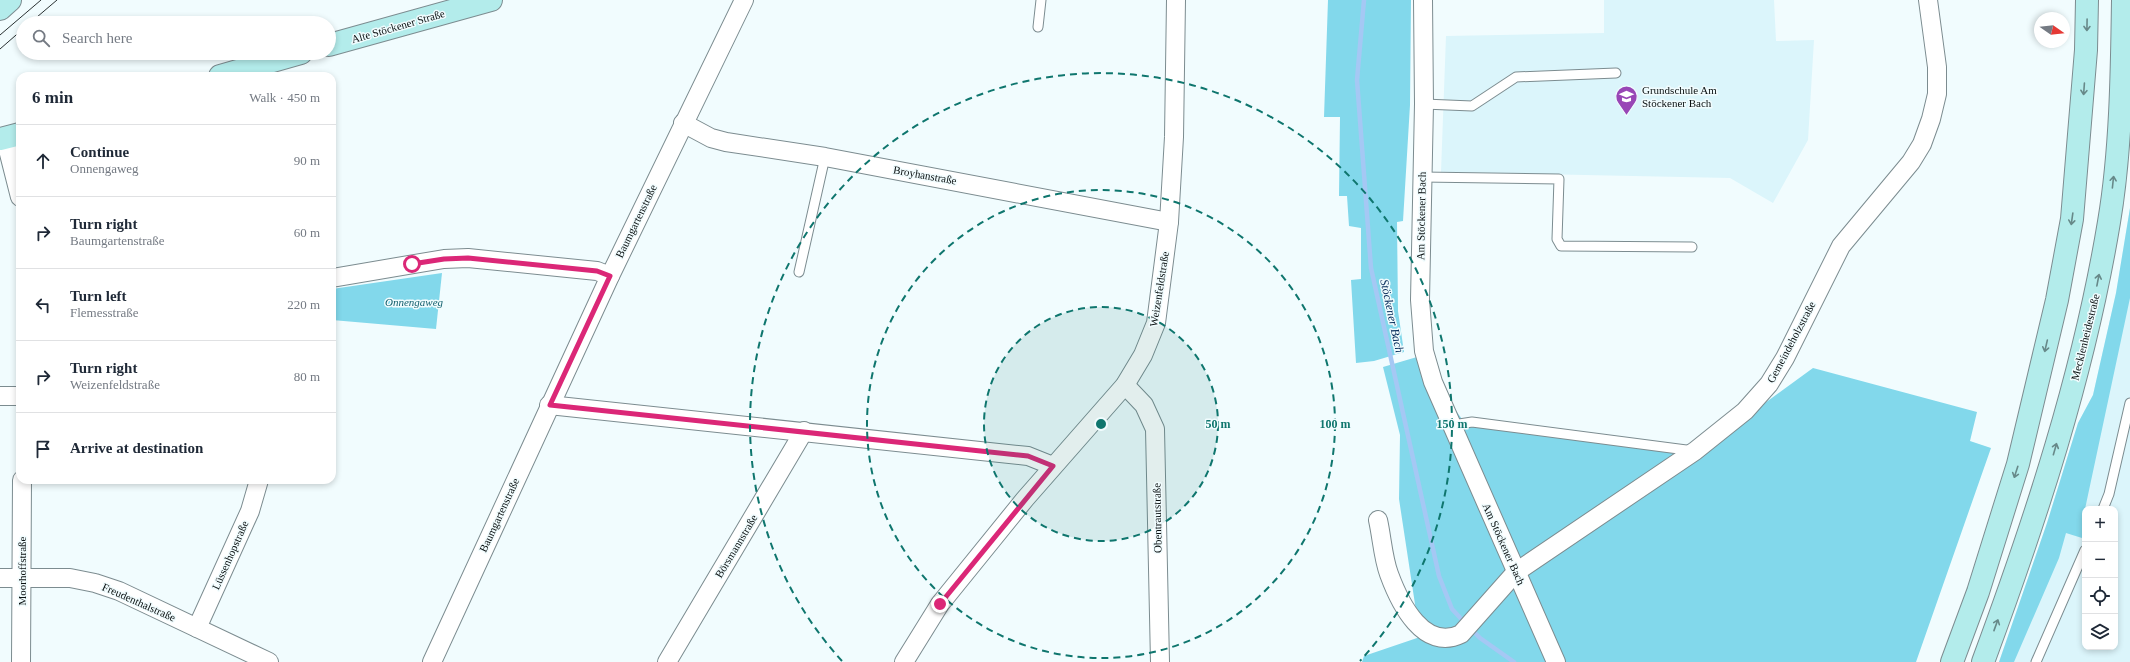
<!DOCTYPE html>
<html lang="en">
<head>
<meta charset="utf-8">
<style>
  body { margin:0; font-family:Georgia,serif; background:#f6f6f7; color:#1f2937 }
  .controls { position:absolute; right:12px; bottom:12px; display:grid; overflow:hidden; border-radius:8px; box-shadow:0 2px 6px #0003 }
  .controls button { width:36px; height:36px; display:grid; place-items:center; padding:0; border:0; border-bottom:1px solid #e0e1e3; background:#fff; color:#1f2937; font:20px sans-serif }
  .compass { position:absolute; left:2034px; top:12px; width:36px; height:36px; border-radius:50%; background:#fff; box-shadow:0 2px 6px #0003; rotate:104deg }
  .stop { position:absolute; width:12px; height:12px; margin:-9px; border:3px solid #db2777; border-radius:50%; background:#fff }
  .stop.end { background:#db2777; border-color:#fff; box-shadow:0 1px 4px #0008 }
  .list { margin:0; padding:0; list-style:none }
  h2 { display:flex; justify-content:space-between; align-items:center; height:52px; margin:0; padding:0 16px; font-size:17px }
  h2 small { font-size:13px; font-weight:400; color:#747a83 }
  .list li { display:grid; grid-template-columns:26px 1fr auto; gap:12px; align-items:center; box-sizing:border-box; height:72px; padding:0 16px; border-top:1px solid #e0e1e3 }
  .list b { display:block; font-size:15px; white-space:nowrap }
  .list p { margin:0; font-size:13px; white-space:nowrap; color:#747a83 }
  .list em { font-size:13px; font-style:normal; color:#747a83 }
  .icon { flex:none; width:22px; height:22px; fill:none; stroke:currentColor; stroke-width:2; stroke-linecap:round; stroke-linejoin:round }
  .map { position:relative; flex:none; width:2130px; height:662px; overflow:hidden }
  .search { position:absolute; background:#fff; box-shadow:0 2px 6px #0003; left:16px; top:16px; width:320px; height:44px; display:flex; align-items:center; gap:10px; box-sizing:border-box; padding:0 14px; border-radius:22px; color:#747a83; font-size:15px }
  .panel { position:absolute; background:#fff; box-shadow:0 2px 6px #0003; left:16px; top:72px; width:320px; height:412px; border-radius:12px }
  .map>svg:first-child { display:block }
  .built { fill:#dbf5fb; fill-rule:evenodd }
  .green { fill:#82d8eb }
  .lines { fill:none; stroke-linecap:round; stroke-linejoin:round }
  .stream { stroke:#a5c8f4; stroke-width:4.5 }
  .lane-casing { stroke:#7c8c90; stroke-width:11 }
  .street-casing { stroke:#7c8c90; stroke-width:20 }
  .secondary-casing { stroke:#7c8c90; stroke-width:24 }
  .lane { stroke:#fff; stroke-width:9 }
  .street { stroke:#fff; stroke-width:18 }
  .secondary { stroke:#b3eceb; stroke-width:22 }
  .tram { stroke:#2a3132; stroke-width:1 }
  .oneway { stroke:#678989 }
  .route { stroke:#db2777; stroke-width:5 }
  .ring { fill:none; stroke:#0f766e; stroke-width:2; stroke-dasharray:7 5 }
  .labels { text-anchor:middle; stroke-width:3; stroke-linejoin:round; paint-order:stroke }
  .street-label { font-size:11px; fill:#0a1011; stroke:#f1fcfe }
  .poi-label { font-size:11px; fill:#0a1011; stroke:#f1fcfe; text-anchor:start }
  .park-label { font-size:11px; font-style:italic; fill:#105e6c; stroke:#f1fcfe }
  .water-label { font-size:12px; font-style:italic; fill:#002857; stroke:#f1fcfe }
  .centre { fill:#0f766e; stroke:#f1fcfe; stroke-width:2 }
  .ring-label { font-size:12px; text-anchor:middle; font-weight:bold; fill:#0f766e; stroke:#f1fcfe; stroke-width:3; stroke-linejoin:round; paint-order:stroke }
</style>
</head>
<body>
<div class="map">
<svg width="2130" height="662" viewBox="0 0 2130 662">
  <rect width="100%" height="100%" fill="#f1fcfe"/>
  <g class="built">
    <path d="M 1604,0 L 1774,0 L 1776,41 L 1814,40 L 1808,140 L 1773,203 L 1730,178 L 1441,172 L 1446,36 L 1604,33 Z"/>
    <path d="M 2130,208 L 2130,662 L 1999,662 L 2047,523 L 2078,423 L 2093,395 L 2116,293 ZM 2085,509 L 2115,509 L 2115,647 L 2085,647 Z"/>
  </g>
  <g class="green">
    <path d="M 1328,0 L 1411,0 L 1410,105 L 1403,221 L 1397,222 L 1398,311 L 1404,352 L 1374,361 L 1356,363 L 1351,280 L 1361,279 L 1361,228 L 1349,226 L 1347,196 L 1339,196 L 1340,117 L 1324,117 Z"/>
    <path d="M 2130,208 L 2130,298 L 2085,509 L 2082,538 L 2066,533 L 2059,558 L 2014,662 L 1999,662 L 2047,523 L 2078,423 L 2093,395 L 2116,293 Z"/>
    <path d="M 442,273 L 436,329 L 332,320 L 332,289 Z"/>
    <path d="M 1417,357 L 1467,426 L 1702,454 L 1754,411 L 1813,368 L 1977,412 L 1970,441 L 1991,448 L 1916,662 L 1362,662 L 1364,656 L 1420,637 L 1399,499 L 1400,435 L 1383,367 Z"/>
  </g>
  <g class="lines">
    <g class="stream">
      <path d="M 1364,0 L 1357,80 L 1371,268 L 1439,576 L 1452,609 L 1465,623"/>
      <path d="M 1471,629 L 1480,638 L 1514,662"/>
    </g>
    <defs>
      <g id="lane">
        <path d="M 1038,27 L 1041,0"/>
        <path d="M 1424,104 L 1472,106 L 1516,77 L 1616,73"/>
        <path d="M 1422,177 L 1559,179 L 1557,239 L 1561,246 L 1692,247"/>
        <path d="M 799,272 L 825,157"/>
        <path d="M 1453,425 L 1472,422 L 1694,451"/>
        <path d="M 2103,509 L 2109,494 L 2130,403"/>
        <path d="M 2036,662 L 2085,550"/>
      </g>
      <g id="street">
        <path d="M 1423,0 L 1424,104 L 1420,300 L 1424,351 L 1433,382 L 1556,662"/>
        <path d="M 683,123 L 711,138 L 726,142 L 825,157 L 1169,222"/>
        <path d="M 5,138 L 20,197"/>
        <path d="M 332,278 L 444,259 L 468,258 L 597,271 L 610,276"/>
        <path d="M 1125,385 L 1144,405 L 1155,429 L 1160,662"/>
        <path d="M 0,396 L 20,396"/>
        <path d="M 549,405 L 1028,456 L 1053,466"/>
        <path d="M 1378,520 C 1382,538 1383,558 1389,574 C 1400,604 1424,652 1461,634 L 1516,572 L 1695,451 L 1745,411 L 1769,384 L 1785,358 L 1841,246 L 1911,162 L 1922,144 L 1931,119 L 1937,94 L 1937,67 L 1928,0"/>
        <path d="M 0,578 L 70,578 L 95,583 L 119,591 L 269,662"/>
        <path d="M 197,628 L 250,511 L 259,480"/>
        <path d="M 21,662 L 22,480"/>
        <path d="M 432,662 L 610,276 L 744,0"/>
        <path d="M 667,662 L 804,431"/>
        <path d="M 904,662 L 940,604 L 1025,499 L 1125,385 L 1143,355 L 1156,323 L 1169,222 L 1174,137 L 1176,0"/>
      </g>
      <g id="secondary">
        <path d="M 0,9 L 10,0"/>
        <path d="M 329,45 L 491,0"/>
        <path d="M 220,76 L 301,53"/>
        <path d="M 0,139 L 20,134"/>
        <path d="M 1952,662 L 1978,592 L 2018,464 L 2057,300 L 2072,219 L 2086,50 L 2087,0"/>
        <path d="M 1983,662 C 2036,519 2084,373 2109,222 C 2121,151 2122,72 2123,0"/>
      </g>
    </defs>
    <use href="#lane" class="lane-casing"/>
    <use href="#street" class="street-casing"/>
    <use href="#secondary" class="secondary-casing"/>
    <use href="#lane" class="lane"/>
    <use href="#street" class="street"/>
    <use href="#secondary" class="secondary"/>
    <g class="tram">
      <path d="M 30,23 L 57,0"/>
      <path d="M 0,35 L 41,0"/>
      <path d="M 0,49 L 23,29"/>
    </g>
  </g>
  <defs><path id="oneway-shaft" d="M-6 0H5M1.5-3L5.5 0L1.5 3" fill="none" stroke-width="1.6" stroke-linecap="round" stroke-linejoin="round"/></defs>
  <g class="oneway">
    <use href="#oneway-shaft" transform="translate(2087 25) rotate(91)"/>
    <use href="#oneway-shaft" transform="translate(2084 89) rotate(94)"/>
    <use href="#oneway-shaft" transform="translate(2113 182) rotate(-84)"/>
    <use href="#oneway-shaft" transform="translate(2072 219) rotate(98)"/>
    <use href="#oneway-shaft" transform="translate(2098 280) rotate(-79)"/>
    <use href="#oneway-shaft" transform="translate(2046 346) rotate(103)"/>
    <use href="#oneway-shaft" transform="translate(2055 449) rotate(-74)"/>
    <use href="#oneway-shaft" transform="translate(2016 472) rotate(108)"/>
    <use href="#oneway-shaft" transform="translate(1996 625) rotate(-70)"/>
  </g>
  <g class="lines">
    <path class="route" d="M 412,264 L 444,259 L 468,258 L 597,271 L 610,276 L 550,405 L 1028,456 L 1053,466 L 940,604"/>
  </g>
  <circle cx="1101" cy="424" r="117" fill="#0f766e" fill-opacity=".12"/>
  <g class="ring">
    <circle cx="1101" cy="424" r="117"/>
    <circle cx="1101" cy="424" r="234"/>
    <path d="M842 661A351 351 0 1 1 1360 661"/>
  </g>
  <defs>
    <symbol id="school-pin" viewBox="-11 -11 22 30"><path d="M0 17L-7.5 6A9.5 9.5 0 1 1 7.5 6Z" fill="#9846b6" stroke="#f1fcfe"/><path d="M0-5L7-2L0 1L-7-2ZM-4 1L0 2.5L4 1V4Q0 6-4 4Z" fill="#fff"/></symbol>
  </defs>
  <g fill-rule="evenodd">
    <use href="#school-pin" x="1614" y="84" width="25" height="34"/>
  </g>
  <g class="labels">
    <g class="street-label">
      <text transform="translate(398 26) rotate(-16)" y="4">Alte Stöckener Straße</text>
      <text transform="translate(925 175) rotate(10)" y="4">Broyhanstraße</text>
      <text transform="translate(1421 216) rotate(-89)" y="4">Am Stöckener Bach</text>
      <text transform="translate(636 221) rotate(-64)" y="4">Baumgartenstraße</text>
      <text transform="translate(1159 289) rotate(-81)" y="4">Weizenfeldstraße</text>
      <text transform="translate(2085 337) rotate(-76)" y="4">Mecklenheidestraße</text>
      <text transform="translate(1791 342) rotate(-62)" y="4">Gemeindeholzstraße</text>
      <text transform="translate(499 515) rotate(-65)" y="4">Baumgartenstraße</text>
      <text transform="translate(1157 518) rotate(-91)" y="4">Obentrautstraße</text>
      <text transform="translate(1504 544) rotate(66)" y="4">Am Stöckener Bach</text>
      <text transform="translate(736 546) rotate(-59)" y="4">Börsmannstraße</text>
      <text transform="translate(230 555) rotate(-66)" y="4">Lüssenhopstraße</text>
      <text transform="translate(22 571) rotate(-90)" y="4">Moorhoffstraße</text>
      <text transform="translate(139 602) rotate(24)" y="4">Freudenthalstraße</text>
    </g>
    <g class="poi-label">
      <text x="1642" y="94">Grundschule Am<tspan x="1642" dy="13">Stöckener Bach</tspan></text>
    </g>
    <g class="park-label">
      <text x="414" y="306">Onnengaweg</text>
    </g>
    <g class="water-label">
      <text transform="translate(1392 316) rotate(78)" y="4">Stöckener Bach</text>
    </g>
  </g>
  <circle cx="1101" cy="424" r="6" class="centre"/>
  <g class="ring-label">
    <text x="1218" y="428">50 m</text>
    <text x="1335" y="428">100 m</text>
    <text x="1452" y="428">150 m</text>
  </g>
</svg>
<div class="controls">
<button>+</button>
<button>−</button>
<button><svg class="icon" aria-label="locate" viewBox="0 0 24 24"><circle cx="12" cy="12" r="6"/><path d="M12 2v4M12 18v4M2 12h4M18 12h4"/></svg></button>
<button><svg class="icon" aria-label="layers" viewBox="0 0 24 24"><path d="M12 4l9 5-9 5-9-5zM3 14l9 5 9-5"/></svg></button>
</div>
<svg class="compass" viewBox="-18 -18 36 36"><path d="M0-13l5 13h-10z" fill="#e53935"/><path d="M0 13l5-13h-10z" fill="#747a83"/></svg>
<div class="stop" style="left:412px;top:264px"></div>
<div class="stop end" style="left:940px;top:604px"></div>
<div class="search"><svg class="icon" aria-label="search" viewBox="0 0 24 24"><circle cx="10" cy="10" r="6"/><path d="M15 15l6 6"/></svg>Search here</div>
<section class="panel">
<h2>6 min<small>Walk · 450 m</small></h2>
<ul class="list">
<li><svg class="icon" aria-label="ahead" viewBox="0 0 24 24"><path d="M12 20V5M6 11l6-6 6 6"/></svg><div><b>Continue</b><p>Onnengaweg</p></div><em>90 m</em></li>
<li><svg class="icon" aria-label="right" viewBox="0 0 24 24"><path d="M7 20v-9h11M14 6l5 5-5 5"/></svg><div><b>Turn right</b><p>Baumgartenstraße</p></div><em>60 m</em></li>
<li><svg class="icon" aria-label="left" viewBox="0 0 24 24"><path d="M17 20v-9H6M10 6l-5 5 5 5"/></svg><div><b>Turn left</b><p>Flemesstraße</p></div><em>220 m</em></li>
<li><svg class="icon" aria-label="right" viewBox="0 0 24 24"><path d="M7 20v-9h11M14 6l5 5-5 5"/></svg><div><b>Turn right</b><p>Weizenfeldstraße</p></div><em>80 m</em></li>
<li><svg class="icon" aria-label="arrive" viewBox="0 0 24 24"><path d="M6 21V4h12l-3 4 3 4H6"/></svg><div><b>Arrive at destination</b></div></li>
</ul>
</section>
</div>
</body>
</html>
